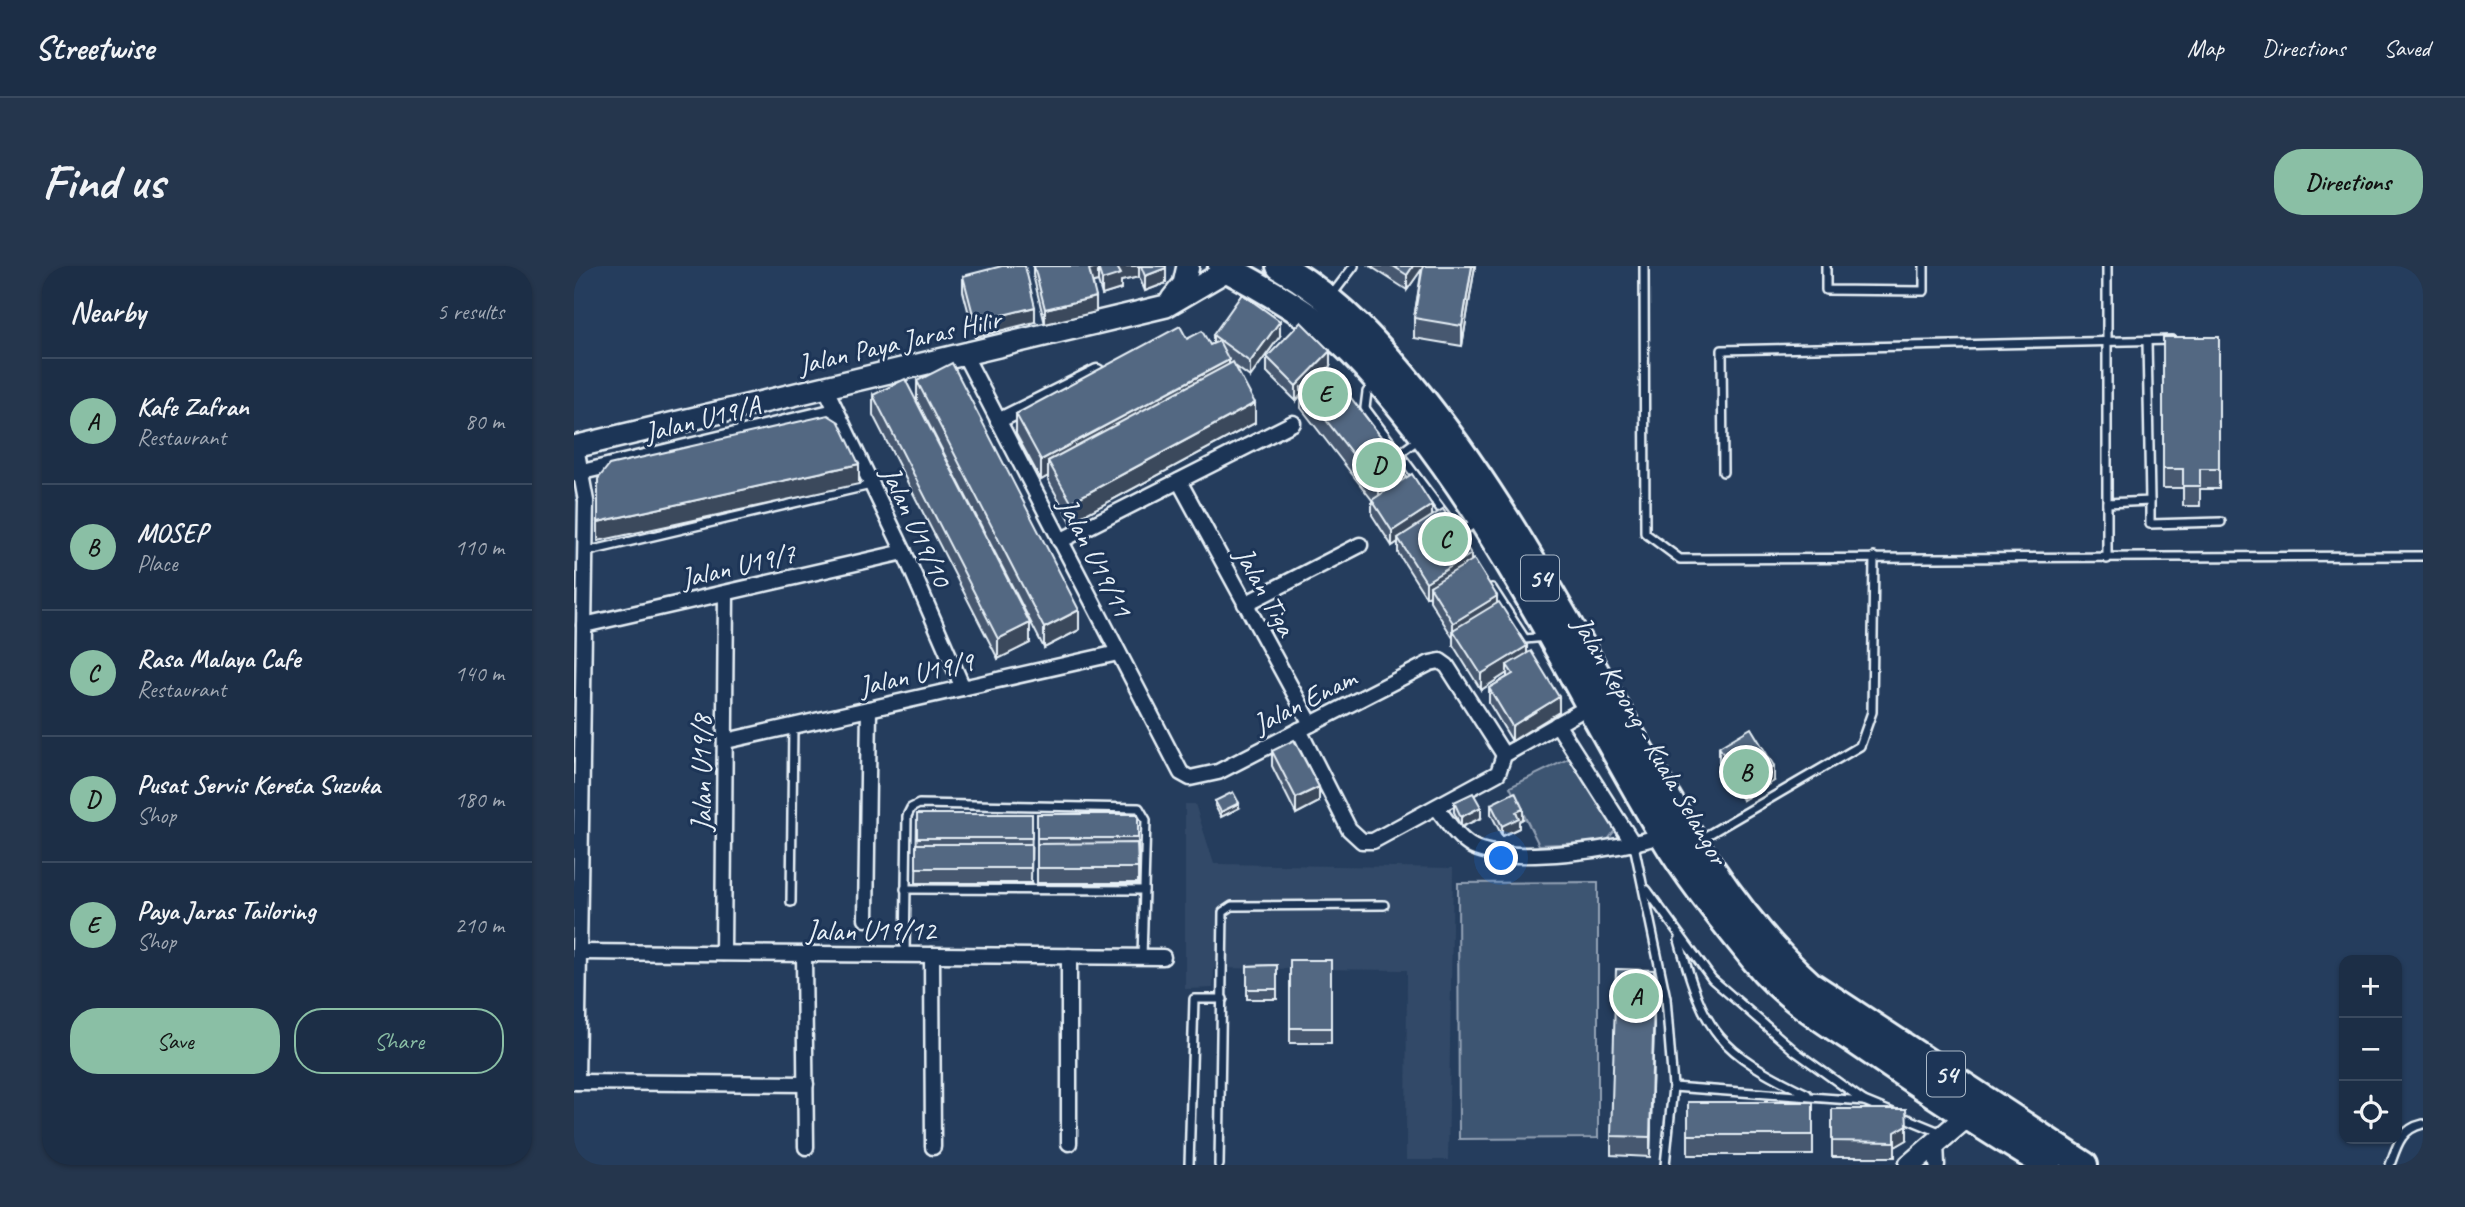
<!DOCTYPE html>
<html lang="en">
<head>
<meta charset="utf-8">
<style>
  body { margin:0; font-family:Caveat,sans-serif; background:#25364d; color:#f1f3f6 }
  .controls { position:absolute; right:21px; bottom:21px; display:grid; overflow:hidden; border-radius:14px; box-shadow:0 2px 5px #0004 }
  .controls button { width:63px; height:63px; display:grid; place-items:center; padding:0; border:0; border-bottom:2px solid #3a4a5f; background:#1c2e46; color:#f1f3f6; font:35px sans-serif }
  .you { position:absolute; left:928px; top:593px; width:24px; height:24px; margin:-18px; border:5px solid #fff; border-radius:50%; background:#1a73e8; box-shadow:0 0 0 10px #1a73e833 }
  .badge { display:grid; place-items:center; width:46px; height:46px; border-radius:50%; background:#8abfa5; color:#111; font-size:23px; font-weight:700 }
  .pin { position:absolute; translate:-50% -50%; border:4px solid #fff; box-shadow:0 2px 7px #0006 }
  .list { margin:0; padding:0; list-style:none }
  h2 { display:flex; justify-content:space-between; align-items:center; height:91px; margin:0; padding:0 28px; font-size:30px }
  h2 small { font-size:23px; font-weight:400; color:#a0a8b3 }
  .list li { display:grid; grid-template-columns:46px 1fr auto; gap:21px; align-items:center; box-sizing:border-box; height:126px; padding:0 28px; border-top:2px solid #3a4a5f }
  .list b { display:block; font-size:26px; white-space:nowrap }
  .list p { margin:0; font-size:23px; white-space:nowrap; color:#a0a8b3 }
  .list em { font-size:23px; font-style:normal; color:#a0a8b3 }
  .actions { display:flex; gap:14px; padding:21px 28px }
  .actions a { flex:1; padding:16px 0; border:2px solid #8abfa5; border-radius:28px; text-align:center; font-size:24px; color:#8abfa5 }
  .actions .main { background:#8abfa5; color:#111 }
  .icon { flex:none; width:38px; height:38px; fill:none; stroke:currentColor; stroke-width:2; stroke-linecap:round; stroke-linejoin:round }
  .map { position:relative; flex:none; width:1849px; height:899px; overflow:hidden; border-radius:28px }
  header { display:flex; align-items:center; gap:42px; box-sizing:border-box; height:98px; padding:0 35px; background:#1c2e46; border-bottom:2px solid #3a4a5f }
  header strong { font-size:33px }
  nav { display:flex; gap:38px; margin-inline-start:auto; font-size:24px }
  .intro { display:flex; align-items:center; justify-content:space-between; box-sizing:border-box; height:168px; padding:0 42px }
  h1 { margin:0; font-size:49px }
  .button { padding:18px 32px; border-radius:28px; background:#8abfa5; color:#111; font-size:24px; font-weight:700 }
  main { display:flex; gap:42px; padding:0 42px }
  aside { flex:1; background:#1c2e46; border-radius:28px; box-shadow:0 2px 5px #0004 }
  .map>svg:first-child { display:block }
  .built { fill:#334a68 }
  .green { fill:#3e5472; stroke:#93a2b5; stroke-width:2 }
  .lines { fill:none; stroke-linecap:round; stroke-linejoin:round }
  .lane-casing { stroke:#e8f1f8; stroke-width:12 }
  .street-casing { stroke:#e8f1f8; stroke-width:19 }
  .secondary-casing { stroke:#e8f1f8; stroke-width:26 }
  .highway-casing { stroke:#e8f1f8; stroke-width:32 }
  .lane { stroke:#1d3557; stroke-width:7 }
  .street { stroke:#1d3557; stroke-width:14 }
  .secondary { stroke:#1d3557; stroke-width:21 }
  .highway { stroke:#1d3557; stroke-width:26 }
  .wall { fill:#475970; stroke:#e8f1f8; stroke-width:2 }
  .shaded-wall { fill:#3a485b; stroke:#e8f1f8; stroke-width:2 }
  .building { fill:#536782; stroke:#e8f1f8; stroke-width:2 }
  .labels { text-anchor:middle; stroke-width:6; stroke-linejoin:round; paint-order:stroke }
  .shield { fill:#1d3557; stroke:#abb9c8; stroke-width:2 }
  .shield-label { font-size:26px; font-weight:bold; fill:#e8f1f8 }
  .street-label { font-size:28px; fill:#e8f1f8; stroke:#1d3557 }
</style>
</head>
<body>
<header>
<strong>Streetwise</strong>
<nav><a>Map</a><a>Directions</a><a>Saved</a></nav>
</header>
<div class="intro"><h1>Find us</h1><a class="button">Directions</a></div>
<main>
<aside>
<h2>Nearby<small>5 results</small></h2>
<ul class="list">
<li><span class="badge">A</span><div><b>Kafe Zafran</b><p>Restaurant</p></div><em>80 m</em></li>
<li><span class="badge">B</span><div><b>MOSEP</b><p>Place</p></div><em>110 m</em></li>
<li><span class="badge">C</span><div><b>Rasa Malaya Cafe</b><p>Restaurant</p></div><em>140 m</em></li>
<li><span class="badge">D</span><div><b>Pusat Servis Kereta Suzuka</b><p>Shop</p></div><em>180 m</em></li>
<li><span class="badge">E</span><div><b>Paya Jaras Tailoring</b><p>Shop</p></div><em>210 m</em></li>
</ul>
<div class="actions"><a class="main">Save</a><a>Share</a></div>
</aside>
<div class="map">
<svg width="1849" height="899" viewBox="0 0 1849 899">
  <rect width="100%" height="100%" fill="#253d5d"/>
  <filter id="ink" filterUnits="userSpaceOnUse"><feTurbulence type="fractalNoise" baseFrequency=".0143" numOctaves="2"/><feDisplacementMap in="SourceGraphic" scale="14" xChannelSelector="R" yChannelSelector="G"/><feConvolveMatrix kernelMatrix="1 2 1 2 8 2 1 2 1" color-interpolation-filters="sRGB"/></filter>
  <g filter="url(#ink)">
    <path class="built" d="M 611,538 L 621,538 L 640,598 L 879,602 L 874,894 L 832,894 L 833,704 L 640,702 L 639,722 L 611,723 Z"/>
    <g class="green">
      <path d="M 998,491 L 1042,563 L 1032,576 L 965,579 L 936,521 Z"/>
      <path d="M 1024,616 L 1024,872 L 885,873 L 884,617 Z"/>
    </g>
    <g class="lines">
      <defs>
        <g id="lane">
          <path d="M 1070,0 L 1071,267 L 1106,293 L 1849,290"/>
          <path d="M 1252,0 L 1252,24 L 1350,25 L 1350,0"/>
          <path d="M 1533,0 L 1533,293"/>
          <path d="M 757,30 L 780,0"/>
          <path d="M 801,119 L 793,126 L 791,142 L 872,250"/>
          <path d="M 826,187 L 845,173"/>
          <path d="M 1149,206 L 1148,84 L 1598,74"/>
          <path d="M 1576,235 L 1576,258 L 1647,256"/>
          <path d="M 1533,237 L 1576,235 L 1573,75"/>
          <path d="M 885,268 L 904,255"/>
          <path d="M 11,286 L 297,219"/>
          <path d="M 918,322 L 951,373 L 972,371"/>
          <path d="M 1125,574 L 1286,480 L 1298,446 L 1300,291"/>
          <path d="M 1060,579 L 1092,732 L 1099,821 L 1091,899"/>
          <path d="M 331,623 L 570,624"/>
          <path d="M 1073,624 L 1138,713 L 1222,786 L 1290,835"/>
          <path d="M 217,636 L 219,460"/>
          <path d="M 1105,674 C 1131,768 1144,785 1233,828"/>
          <path d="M 331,688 L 333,550 L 337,542 L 345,538 L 565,542 L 572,554 L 568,691"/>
          <path d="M 1099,821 L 1290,835 L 1368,867"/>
          <path d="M 615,899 L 620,733 L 649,733"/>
          <path d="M 645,899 L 649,646 L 658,640 L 810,639"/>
          <path d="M 1816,899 C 1823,879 1827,863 1849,858"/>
        </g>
        <g id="street">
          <path d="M 390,88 L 607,507 L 616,512 L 644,506 L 856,397 L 866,395 L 873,400 L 930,489"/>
          <path d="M 251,121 L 330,286 L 389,422"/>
          <path d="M 424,155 L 523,106"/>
          <path d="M 2,181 L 12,235 L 3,816"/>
          <path d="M 0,208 L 261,145"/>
          <path d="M 605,215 L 737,458"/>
          <path d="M 486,275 L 719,157"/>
          <path d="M 671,338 L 786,279"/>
          <path d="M 10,359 L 330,286"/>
          <path d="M 983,458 L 1060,579"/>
          <path d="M 725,464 L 775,563 L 788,575 L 799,575 L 924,507 L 930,489 L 1017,439"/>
          <path d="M 152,475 L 544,387"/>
          <path d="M 863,542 C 873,555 884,573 899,581 C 936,599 1050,583 1089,569"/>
          <path d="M 292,653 L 295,443"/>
          <path d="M 5,686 L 589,691"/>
          <path d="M 149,687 L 152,327"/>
          <path d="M 230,688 L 232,881"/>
          <path d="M 358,689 L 359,881"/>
          <path d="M 0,816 L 232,818"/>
          <path d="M 495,877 L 495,690"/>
          <path d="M 1362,878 L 1363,899"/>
        </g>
        <g id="secondary">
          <path d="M 598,33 L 610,18 L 614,0"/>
          <path d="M 0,181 L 592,40 L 655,3"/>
          <path d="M 1336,899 L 1392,851"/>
        </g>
        <g id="highway">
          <path d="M 648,0 C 686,20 749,56 778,86 C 913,225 991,405 1089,569 C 1115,613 1150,655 1182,695 C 1211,731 1252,755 1289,780 C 1350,822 1410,862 1473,899"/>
          <path d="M 706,0 C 765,34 809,84 851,137 C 927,234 986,344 1047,451 C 1100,545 1154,645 1235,718 L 1510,899"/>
        </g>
      </defs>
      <use href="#lane" class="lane-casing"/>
      <use href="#street" class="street-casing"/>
      <use href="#secondary" class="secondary-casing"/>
      <use href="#highway" class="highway-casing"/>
      <use href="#lane" class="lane"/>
      <use href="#street" class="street"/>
      <use href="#secondary" class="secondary"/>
      <use href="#highway" class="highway"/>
    </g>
    <g class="wall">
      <path d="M 459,0 L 592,0 L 592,17 L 571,25 L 565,11 L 547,15 L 547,23 L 528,29 L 524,16 L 519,17 L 522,46 L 471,58 L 459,9 Z"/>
      <path d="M 796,0 L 901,0 L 888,80 L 840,72 L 840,52 L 848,2 L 833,24 Z"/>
      <path d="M 389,10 L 461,56 L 401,71 L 389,25 Z"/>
      <path d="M 639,69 L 706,70 L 676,111 L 661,100 L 681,157 L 497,256 L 474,214 L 474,210 L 467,214 L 442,168 L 442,148 L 613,73 L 636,79 L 639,78 Z"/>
      <path d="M 1589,71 L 1645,71 L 1645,223 L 1626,223 L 1626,240 L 1609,240 L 1609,222 L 1589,222 Z"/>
      <path d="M 693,91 L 756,100 L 754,102 L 858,251 L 897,295 L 953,387 L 985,446 L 938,475 L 915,437 L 915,422 L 933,411 L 933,407 L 907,424 L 879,379 L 879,372 L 856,335 L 856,329 L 852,331 L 824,287 L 824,276 L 818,280 L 798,249 L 798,234 L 727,142 L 727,129 L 722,135 L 693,106 Z"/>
      <path d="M 343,115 L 505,364 L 470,382 L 343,135 Z"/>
      <path d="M 299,129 L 456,377 L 424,393 L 299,149 Z"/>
      <path d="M 1145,481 L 1200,515 L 1169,534 L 1145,496 Z"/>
      <path d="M 698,485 L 745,536 L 722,548 L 698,500 Z"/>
      <path d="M 641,535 L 665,542 L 647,551 L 641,540 Z"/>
      <path d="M 880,536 L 907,552 L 887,561 L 880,546 Z"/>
      <path d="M 917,538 L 949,553 L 945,555 L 945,562 L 928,570 L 917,548 Z"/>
      <path d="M 343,548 L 458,548 L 457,617 L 342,617 Z"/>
      <rect x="463" y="548" width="101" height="69"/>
      <rect x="716" y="694" width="41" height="83"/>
      <path d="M 703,699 L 703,733 L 673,733 L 673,700 Z"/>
      <path d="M 1080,736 L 1080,756 L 1076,891 L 1037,889 L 1037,870 Z"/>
      <rect x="1114" y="836" width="125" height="53"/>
      <path d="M 1258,843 L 1333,874 L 1321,881 L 1321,891 L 1258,891 Z"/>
    </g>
    <g class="shaded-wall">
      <path d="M 546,0 L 565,0 L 565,11 L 547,15 L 547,23 L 528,29 L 528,14 L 543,1 Z"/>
      <path d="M 839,0 L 850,0 L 833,24 L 833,9 Z"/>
      <path d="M 898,0 L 901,0 L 888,80 L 888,60 Z"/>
      <path d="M 524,1 L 524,16 L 515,18 L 515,3 Z"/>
      <path d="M 592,2 L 592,17 L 571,25 L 571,10 Z"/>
      <path d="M 522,31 L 522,46 L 471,58 L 471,43 Z"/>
      <path d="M 461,41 L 461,56 L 401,71 L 401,56 Z"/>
      <path d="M 706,55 L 706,70 L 676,111 L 676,96 Z"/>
      <path d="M 756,85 L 756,100 L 731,126 L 727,122 L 727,129 L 722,135 L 722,120 Z"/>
      <path d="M 655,94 L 655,113 L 474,195 L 474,210 L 467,214 L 467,194 Z"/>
      <path d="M 681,137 L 681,157 L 497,256 L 497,236 Z"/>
      <path d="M 285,198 L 285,218 L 24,275 L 24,256 Z"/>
      <path d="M 831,202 L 831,222 L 805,242 L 805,222 Z"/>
      <path d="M 858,239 L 858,254 L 824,272 L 824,276 L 818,280 L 818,265 Z"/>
      <path d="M 897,288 L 897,303 L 856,320 L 856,329 L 852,331 L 852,316 Z"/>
      <path d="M 923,330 L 923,345 L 879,364 L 879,372 L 879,357 Z"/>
      <path d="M 505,344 L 505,364 L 470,382 L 470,362 Z"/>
      <path d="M 456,357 L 456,377 L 424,393 L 424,373 Z"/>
      <path d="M 953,380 L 953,396 L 933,399 L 933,407 L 907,424 L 907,408 Z"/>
      <path d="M 985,431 L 985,446 L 938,475 L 938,460 Z"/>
      <path d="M 1200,500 L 1200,515 L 1169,534 L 1169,519 Z"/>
      <path d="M 745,521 L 745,536 L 722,548 L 722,532 Z"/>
      <path d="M 665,537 L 665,542 L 647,551 L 647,546 Z"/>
      <path d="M 907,541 L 907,552 L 887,561 L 887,551 Z"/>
      <path d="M 949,543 L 949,553 L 945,555 L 945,562 L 928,570 L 928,560 L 942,546 Z"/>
      <path d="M 1080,736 L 1080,756 L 1076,891 L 1076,871 Z"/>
      <path d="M 1333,859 L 1333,874 L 1321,881 L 1321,891 L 1321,866 Z"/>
    </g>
    <g class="building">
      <path d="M 428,0 L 451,0 L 461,41 L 401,56 L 389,10 Z"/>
      <path d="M 460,0 L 546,0 L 543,1 L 547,8 L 528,14 L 524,1 L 515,3 L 522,31 L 471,43 Z"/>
      <path d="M 567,0 L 592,0 L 592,2 L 571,10 Z"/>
      <path d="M 819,0 L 839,0 L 833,9 Z"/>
      <path d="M 849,0 L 898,0 L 888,60 L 840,52 Z"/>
      <path d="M 668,28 L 706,55 L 676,96 L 639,69 Z"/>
      <path d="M 727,56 L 756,85 L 722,120 L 693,91 Z"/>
      <path d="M 606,60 L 613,73 L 628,65 L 636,79 L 645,75 L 655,94 L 467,194 L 442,148 Z"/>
      <path d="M 1589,71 L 1645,71 L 1645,203 L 1626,203 L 1626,220 L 1609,220 L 1609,203 L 1589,203 Z"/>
      <path d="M 659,96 L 681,137 L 497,236 L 474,195 Z"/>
      <path d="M 378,97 L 505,344 L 470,362 L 343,115 Z"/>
      <path d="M 754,102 L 831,202 L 805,222 L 727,122 Z"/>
      <path d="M 331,113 L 456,357 L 424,373 L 299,129 Z"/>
      <path d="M 254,149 L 265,156 L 285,198 L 24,256 L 24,213 L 35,199 Z"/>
      <path d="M 838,208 L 858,239 L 818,265 L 798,234 Z"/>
      <path d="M 869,243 L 897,288 L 852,316 L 824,272 Z"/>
      <path d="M 900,293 L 923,330 L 879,357 L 856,320 Z"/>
      <path d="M 925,336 L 953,380 L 907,408 L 879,364 Z"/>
      <path d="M 957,385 L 985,431 L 938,460 L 915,422 L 939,408 L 933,399 Z"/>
      <path d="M 1177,462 L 1200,500 L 1169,519 L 1145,481 Z"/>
      <path d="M 720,474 L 745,521 L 722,532 L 698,485 Z"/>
      <path d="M 659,526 L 665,537 L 647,546 L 641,535 Z"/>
      <path d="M 941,526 L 949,543 L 942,546 L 945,552 L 928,560 L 917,538 Z"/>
      <path d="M 899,527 L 907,541 L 887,551 L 880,536 Z"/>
      <rect x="343" y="548" width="115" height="24"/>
      <rect x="463" y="548" width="101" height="24"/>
      <path d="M 563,577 L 564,602 L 463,602 L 463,578 Z"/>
      <rect x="342" y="578" width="115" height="24"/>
      <rect x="716" y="694" width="41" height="68"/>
      <path d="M 703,699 L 703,723 L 673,723 L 673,700 Z"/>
      <path d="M 1042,703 L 1080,704 L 1079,736 L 1041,735 Z"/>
      <path d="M 1041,735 L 1080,736 L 1076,871 L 1037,870 Z"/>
      <rect x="1114" y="836" width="125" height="33"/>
      <path d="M 1258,843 L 1332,843 L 1333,859 L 1321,866 L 1321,876 L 1258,875 Z"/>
    </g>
  </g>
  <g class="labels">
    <g class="shield">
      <rect x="947" y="289.5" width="38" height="45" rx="5"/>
      <rect x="1353" y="785.5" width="38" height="45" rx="5"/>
    </g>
    <g class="shield-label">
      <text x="966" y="321">54</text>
      <text x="1372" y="817">54</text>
    </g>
    <g class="street-label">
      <text transform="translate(325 75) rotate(-13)" y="10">Jalan Paya Jaras Hilir</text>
      <text transform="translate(128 152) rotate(-14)" y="10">Jalan U19/A</text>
      <text transform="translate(343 260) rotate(65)" y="10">Jalan U19/10</text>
      <text transform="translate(522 291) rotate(63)" y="10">Jalan U19/11</text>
      <text transform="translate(164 299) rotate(-13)" y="10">Jalan U19/7</text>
      <text transform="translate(692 325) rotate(61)" y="10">Jalan Tiga</text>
      <text transform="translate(342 407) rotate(-13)" y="10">Jalan U19/9</text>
      <text transform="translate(730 434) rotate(-27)" y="10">Jalan Enam</text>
      <text transform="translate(1077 474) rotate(60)" y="10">Jalan Kepong - Kuala Selangor</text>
      <text transform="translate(127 507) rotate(-90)" y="10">Jalan U19/8</text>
      <text x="297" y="674">Jalan U19/12</text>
    </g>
  </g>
</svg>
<div class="controls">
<button>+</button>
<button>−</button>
<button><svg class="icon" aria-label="locate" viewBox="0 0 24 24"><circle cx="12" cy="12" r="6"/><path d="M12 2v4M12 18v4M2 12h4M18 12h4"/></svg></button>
</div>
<div class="you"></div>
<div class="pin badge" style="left:1062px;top:730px">A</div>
<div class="pin badge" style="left:1172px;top:506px">B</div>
<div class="pin badge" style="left:871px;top:273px">C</div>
<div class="pin badge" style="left:805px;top:199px">D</div>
<div class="pin badge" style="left:751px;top:128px">E</div>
</div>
</main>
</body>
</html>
